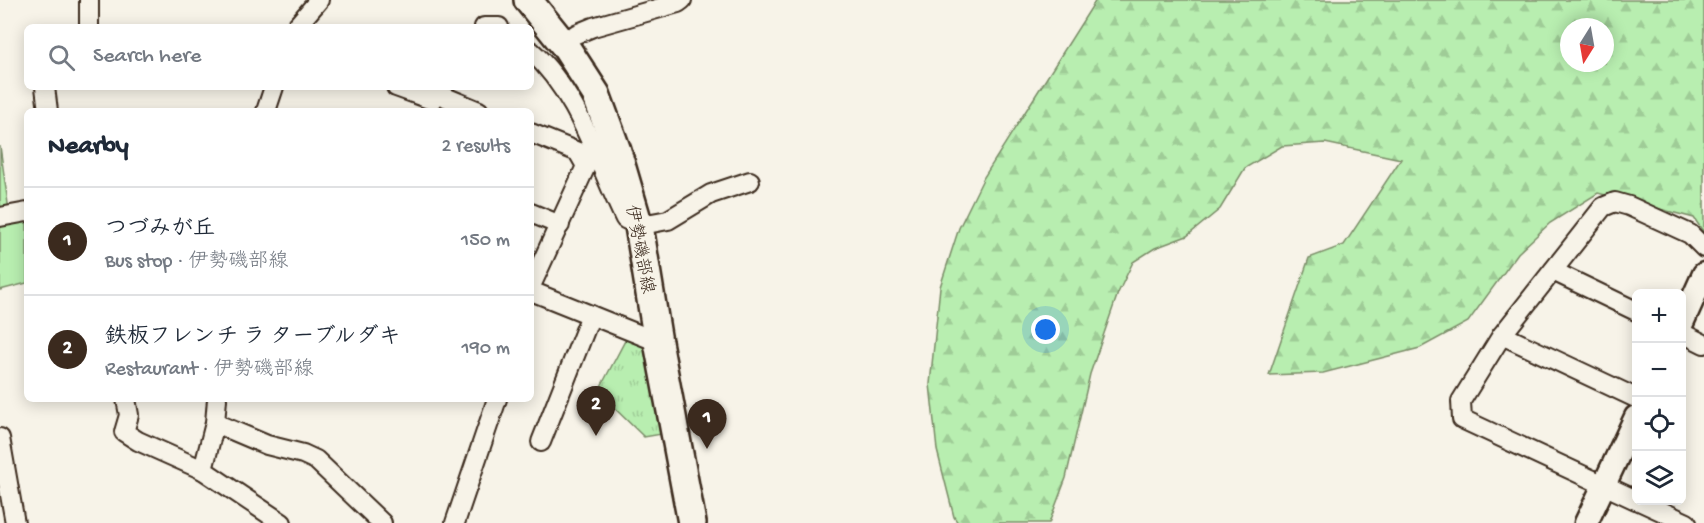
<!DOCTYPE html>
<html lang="en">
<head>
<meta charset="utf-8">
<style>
  body { margin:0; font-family:"Gochi Hand","Klee One",sans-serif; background:#f2f2f3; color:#1f2937 }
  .controls { position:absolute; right:18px; bottom:18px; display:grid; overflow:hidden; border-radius:9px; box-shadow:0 3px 15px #0003 }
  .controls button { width:54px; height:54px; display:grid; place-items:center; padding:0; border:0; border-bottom:2px solid #e0e1e3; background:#fff; color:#1f2937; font:30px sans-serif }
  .compass { position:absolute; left:1560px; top:18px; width:54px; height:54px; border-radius:50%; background:#fff; box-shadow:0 3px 15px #0003; rotate:191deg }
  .you { position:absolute; left:1046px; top:330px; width:21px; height:21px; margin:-15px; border:4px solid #fff; border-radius:50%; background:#1a73e8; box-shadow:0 0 0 9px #1a73e833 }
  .badge { display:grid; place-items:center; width:39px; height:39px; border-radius:50%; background:#3b2a1e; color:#fff; font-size:20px; font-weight:700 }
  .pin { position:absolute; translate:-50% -50px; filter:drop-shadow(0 2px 3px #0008) }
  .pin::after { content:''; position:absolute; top:32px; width:21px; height:18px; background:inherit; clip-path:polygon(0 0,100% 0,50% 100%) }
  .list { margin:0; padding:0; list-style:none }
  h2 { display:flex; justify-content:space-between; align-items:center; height:78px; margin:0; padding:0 24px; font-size:26px }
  h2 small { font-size:20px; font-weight:400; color:#747a83 }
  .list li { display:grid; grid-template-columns:39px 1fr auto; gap:18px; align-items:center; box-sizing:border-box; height:108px; padding:0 24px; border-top:2px solid #e0e1e3 }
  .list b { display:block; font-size:22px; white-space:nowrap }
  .list p { margin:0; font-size:20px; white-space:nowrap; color:#747a83 }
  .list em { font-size:20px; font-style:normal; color:#747a83 }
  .icon { flex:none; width:33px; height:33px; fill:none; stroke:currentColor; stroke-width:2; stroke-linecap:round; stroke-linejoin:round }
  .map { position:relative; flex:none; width:1704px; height:523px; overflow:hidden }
  .search { position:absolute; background:#fff; box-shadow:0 3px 15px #0003; left:24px; top:24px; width:510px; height:66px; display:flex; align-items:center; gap:15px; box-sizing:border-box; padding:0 21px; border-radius:9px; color:#747a83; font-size:22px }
  .panel { position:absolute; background:#fff; box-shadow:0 3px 15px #0003; left:24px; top:108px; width:510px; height:294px; border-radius:9px }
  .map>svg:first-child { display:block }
  .grass { fill:url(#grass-tufts); stroke:#7a8c67; stroke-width:1.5 }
  .forest { fill:url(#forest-firs); stroke:#7a8c67; stroke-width:1.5; fill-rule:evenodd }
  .park { fill:#b8eeb0; stroke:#7a8c67; stroke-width:1.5 }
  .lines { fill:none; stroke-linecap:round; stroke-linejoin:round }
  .minor-casing { stroke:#3b2a1e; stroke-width:22 }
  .tertiary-casing { stroke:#3b2a1e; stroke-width:27 }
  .primary-casing { stroke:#3b2a1e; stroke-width:32 }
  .minor { stroke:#f7f3e8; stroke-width:18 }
  .tertiary { stroke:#f7f3e8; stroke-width:22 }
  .primary { stroke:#f7f3e8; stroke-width:27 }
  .labels { text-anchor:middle; stroke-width:4.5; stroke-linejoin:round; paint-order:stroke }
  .street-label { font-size:18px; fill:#3b2a1e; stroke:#f7f3e8 }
</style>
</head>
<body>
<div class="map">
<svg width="1704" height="523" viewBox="0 0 1704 523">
  <defs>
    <pattern id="grass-tufts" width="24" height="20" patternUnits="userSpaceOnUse" patternTransform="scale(1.5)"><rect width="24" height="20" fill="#b8eeb0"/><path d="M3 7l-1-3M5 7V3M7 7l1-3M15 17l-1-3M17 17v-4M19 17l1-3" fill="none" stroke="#9fcc97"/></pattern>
    <pattern id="forest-firs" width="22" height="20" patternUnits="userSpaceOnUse" patternTransform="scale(1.5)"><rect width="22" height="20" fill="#b8eeb0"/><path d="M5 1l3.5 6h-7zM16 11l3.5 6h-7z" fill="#9fcc97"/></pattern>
  </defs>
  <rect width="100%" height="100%" fill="#f7f3e8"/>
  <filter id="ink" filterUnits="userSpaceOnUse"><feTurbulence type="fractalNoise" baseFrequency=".0167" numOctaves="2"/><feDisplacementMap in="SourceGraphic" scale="12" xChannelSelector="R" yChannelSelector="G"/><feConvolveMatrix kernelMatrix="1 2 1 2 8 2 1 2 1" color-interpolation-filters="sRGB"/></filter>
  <g filter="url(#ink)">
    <path class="grass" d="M 627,337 L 647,345 L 662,434 L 644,437 L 598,392 Z"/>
    <path class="forest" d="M 1096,0 L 1704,0 L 1704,233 L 1694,218 L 1598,193 L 1550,223 L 1518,253 L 1468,322 L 1420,348 L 1323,373 L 1269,375 L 1309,258 L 1344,245 L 1401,159 L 1325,143 L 1282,146 L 1245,168 L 1220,209 L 1187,236 L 1155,248 L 1133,262 L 1118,293 L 1090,374 L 1066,478 L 1049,523 L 958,523 L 954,517 L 937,450 L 930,384 L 940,287 L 959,228 L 984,177 ZM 1569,27 L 1605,27 L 1605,63 L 1569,63 Z"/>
    <g class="park">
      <path d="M 0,146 L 9,211 L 0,213 Z"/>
      <path d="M 27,221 L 27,283 L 0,290 L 0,226 Z"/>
    </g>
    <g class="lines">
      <defs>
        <g id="minor">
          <path d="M 89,27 L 89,0"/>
          <path d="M 296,27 L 319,0"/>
          <path d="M 484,27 L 499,27"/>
          <path d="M 576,34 L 593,27 L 678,3 L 682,0"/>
          <path d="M 531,51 C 579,94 597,162 625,219 L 638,225"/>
          <path d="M 45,87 L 48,111"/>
          <path d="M 396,87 L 432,100"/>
          <path d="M 438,94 L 479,111"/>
          <path d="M 266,111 L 274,87"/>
          <path d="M 531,133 L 578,152 L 586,166 L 531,286"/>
          <path d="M 531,213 L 560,225"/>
          <path d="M 0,217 L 27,212"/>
          <path d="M 652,223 L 668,220 L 711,194 L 750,181"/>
          <path d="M 1553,271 L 1636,311"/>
          <path d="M 531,291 L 658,342"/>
          <path d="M 1682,333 L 1704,344"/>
          <path d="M 1502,335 L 1636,398"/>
          <path d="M 126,399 L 129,415 L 124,432 L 138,441 L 203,470"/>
          <path d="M 217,399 L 215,423 L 203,470 L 282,523"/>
          <path d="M 215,423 L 267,445 L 303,454 L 316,460 L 382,523"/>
          <path d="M 0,438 L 15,523"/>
          <path d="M 541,442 L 591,315"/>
          <path d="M 1636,500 L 1462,419 L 1461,401 L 1502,335 L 1603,207 L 1615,202 L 1629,206 L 1690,234 L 1704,248"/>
          <path d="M 1637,500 L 1687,523"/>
          <path d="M 455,523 L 497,399"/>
        </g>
        <g id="tertiary">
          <path d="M 1682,323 L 1704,274"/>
          <path d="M 1586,523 L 1636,417"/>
        </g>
        <path id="primary" d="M 528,0 L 565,46 L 596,94 L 617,151 L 639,226 L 658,342 L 692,523"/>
      </defs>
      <use href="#minor" class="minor-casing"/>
      <use href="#tertiary" class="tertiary-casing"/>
      <use href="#primary" class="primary-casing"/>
      <use href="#minor" class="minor"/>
      <use href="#tertiary" class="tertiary"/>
      <use href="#primary" class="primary"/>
    </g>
  </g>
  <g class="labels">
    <g class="street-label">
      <text transform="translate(641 249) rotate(79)" y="6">伊勢磯部線</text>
    </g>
  </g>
</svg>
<div class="controls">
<button>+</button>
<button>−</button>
<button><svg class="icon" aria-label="locate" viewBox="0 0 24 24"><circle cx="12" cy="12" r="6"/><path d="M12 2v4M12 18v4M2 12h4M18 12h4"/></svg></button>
<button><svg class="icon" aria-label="layers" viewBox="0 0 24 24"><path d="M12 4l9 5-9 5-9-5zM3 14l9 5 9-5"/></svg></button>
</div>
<svg class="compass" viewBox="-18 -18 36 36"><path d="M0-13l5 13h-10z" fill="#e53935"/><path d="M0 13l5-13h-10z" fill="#747a83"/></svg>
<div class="you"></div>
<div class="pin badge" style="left:707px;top:449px">1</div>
<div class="pin badge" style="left:596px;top:436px">2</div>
<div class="search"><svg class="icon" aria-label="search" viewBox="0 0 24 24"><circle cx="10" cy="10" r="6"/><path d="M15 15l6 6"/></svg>Search here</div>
<section class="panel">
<h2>Nearby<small>2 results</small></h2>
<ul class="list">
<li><span class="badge">1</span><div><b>つづみが丘</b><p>Bus stop · 伊勢磯部線</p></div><em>150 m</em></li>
<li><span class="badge">2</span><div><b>鉄板フレンチ ラ ターブルダキ</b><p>Restaurant · 伊勢磯部線</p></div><em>190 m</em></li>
</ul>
</section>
</div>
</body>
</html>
